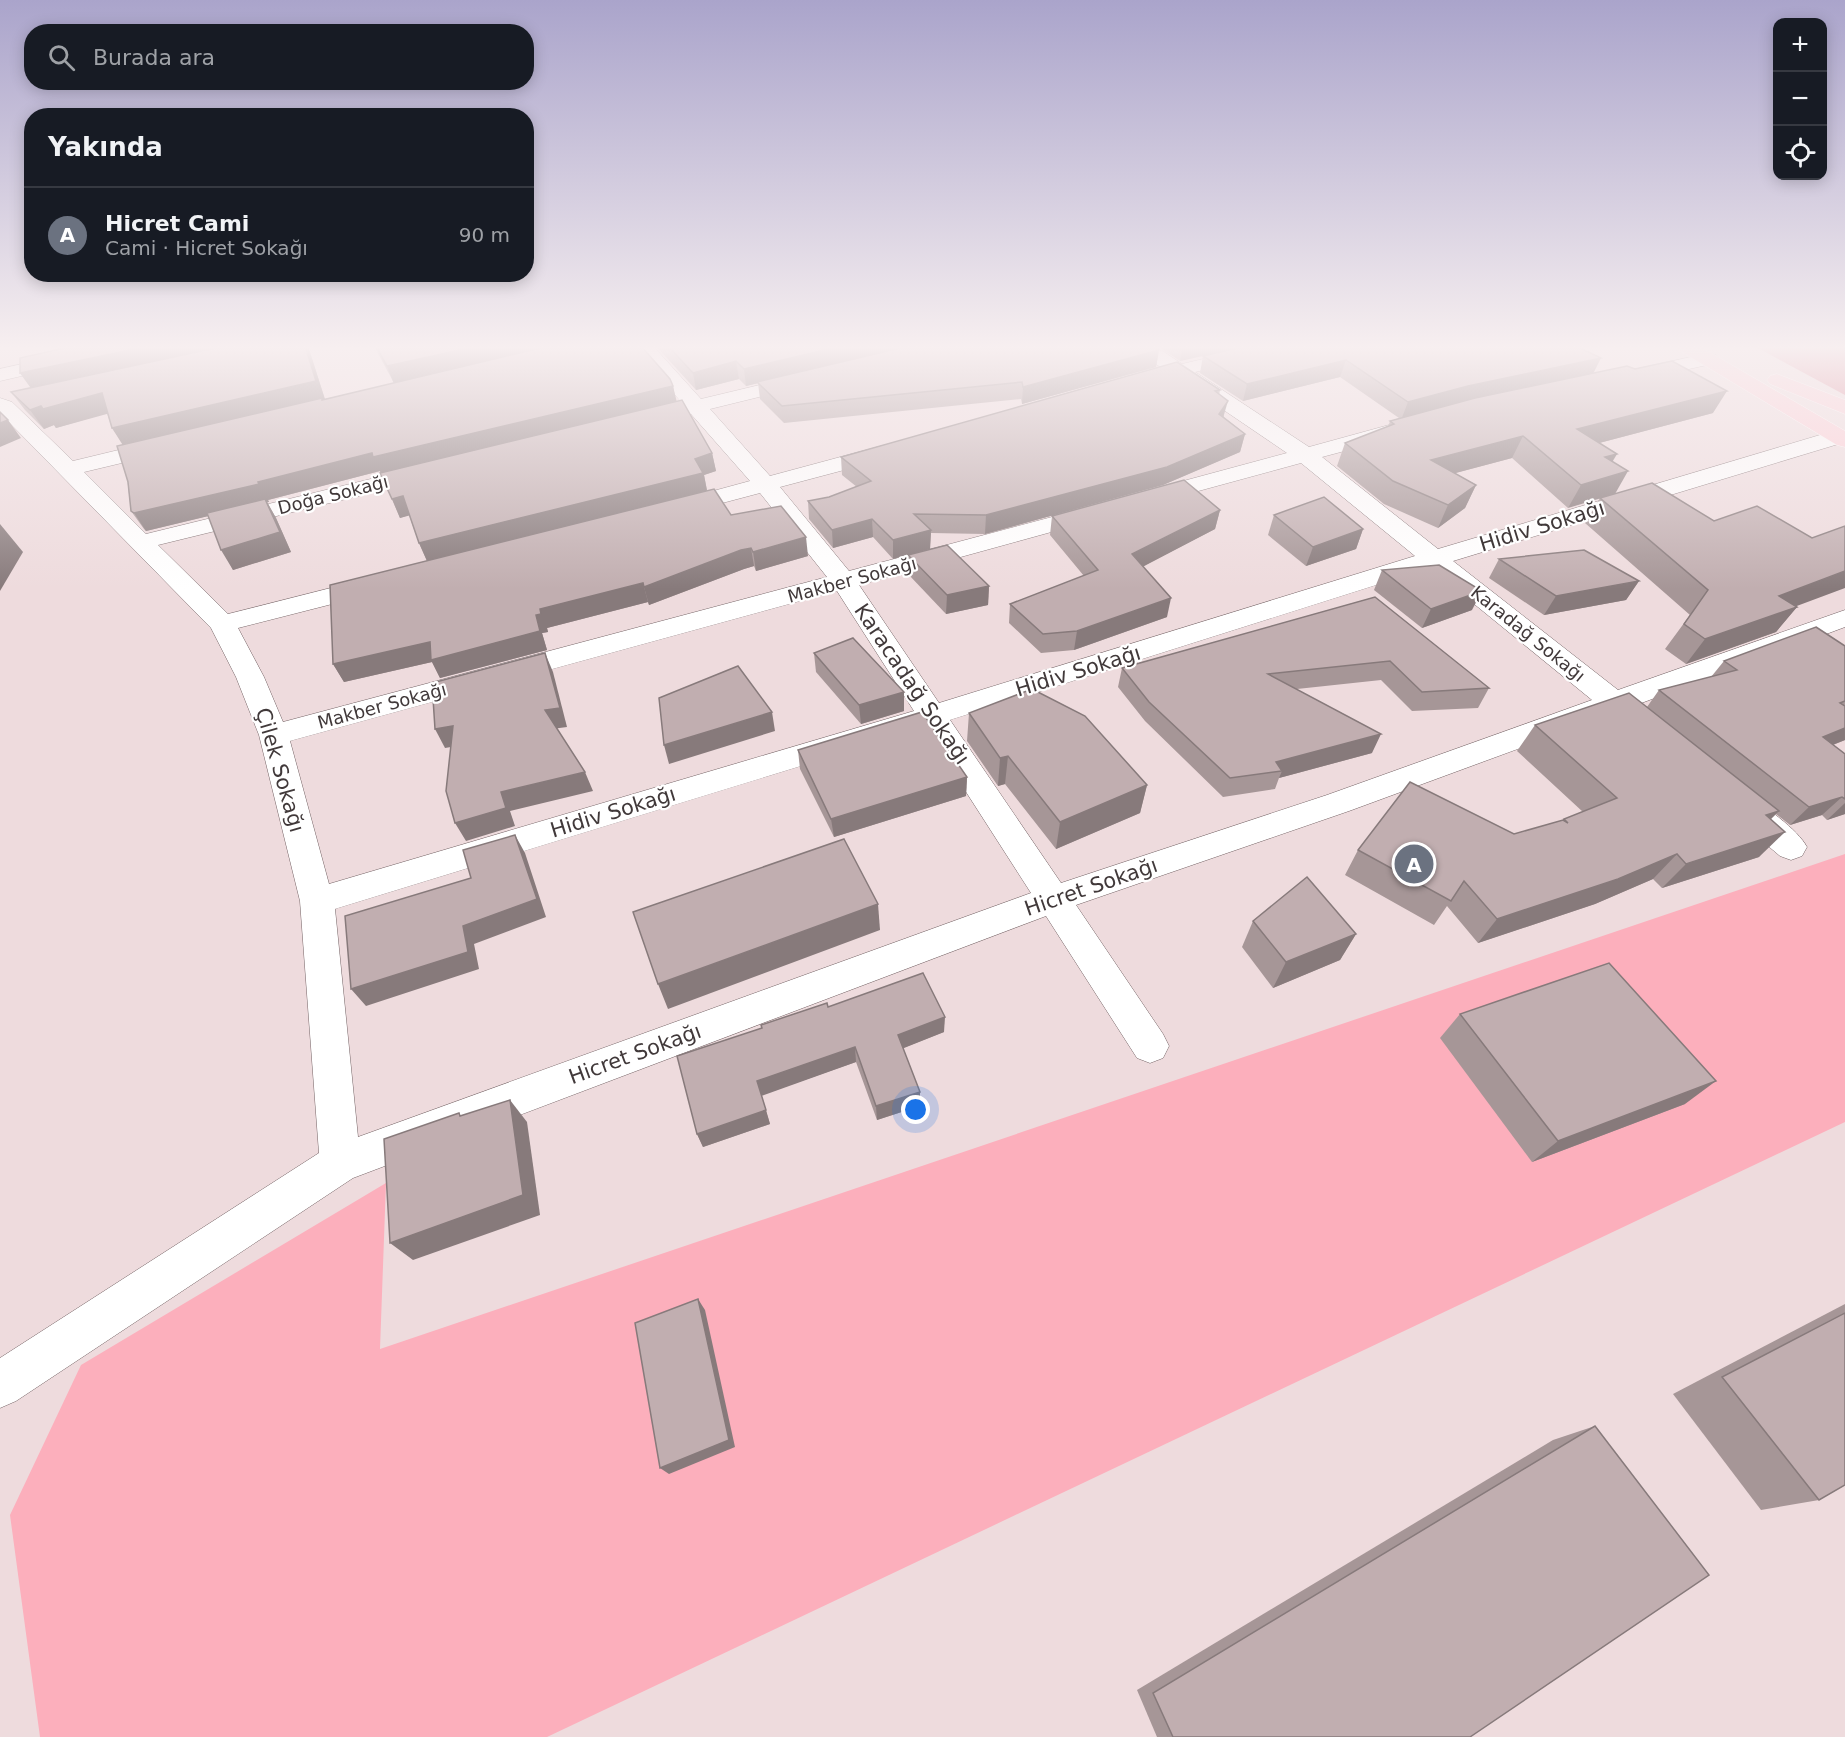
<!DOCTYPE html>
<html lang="tr">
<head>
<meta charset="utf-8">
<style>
  body { margin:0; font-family:"DejaVu Sans",sans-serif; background:#20242c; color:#f1f3f6 }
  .controls { position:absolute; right:18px; top:18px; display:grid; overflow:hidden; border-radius:12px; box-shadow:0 3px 15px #0003 }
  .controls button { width:54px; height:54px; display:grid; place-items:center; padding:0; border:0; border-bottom:2px solid #363941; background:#171b24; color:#f1f3f6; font:30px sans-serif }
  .you { position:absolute; left:916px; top:1110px; width:21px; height:21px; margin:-15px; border:4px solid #fff; border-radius:50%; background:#1a73e8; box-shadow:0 0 0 9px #1a73e833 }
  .badge { display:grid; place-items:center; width:39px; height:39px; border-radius:50%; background:#7c3aed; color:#fff; font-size:20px; font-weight:700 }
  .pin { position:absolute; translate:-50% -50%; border:3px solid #fff; box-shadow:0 2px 6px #0006 }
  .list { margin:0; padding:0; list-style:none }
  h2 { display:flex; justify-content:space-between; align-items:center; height:78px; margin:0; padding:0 24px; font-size:26px }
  h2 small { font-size:20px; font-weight:400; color:#9ea1a6 }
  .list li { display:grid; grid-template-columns:39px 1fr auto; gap:18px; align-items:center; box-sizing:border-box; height:96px; padding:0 24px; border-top:2px solid #363941 }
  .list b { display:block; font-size:22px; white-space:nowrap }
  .list p { margin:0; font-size:20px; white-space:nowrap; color:#9ea1a6 }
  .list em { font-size:20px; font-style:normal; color:#9ea1a6 }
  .icon { flex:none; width:33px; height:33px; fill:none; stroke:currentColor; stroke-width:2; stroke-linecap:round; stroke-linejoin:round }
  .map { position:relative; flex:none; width:1845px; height:1737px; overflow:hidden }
  .search { position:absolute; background:#171b24; box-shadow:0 3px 15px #0003; left:24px; top:24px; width:510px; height:66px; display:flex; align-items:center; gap:15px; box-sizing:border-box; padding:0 21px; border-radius:24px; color:#9ea1a6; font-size:22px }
  .panel { position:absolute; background:#171b24; box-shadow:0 3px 15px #0003; left:24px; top:108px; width:510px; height:174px; border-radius:24px }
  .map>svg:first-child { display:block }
  .green { fill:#fcafbc }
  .forest { fill:#da7c8d }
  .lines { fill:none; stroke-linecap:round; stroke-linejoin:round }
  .minor-casing { stroke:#746365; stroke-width:1 }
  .primary-casing { stroke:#fff; stroke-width:1 }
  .minor { fill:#fff; fill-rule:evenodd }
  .primary { fill:#ffcbd4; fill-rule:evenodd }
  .wall { fill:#a69697 }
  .shaded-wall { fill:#877a7b }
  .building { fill:#c1aeb0; stroke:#877a7b; stroke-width:1.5 }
  .labels { text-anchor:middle; stroke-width:4.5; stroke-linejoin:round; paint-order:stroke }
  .far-street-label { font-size:18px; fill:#41393a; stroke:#fff }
  .street-label { font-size:21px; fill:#41393a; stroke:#fff }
</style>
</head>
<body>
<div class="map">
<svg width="1845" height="1737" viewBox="0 0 1845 1737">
  <rect width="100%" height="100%" fill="#eedbdd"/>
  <path class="green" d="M 1845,854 L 1845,1122 L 547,1737 L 40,1737 L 10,1515 L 81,1365 L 386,1183 L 380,1349 Z"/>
  <path class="forest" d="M 1754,346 L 1845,346 L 1845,395 Z"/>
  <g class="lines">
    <defs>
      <g id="minor">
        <path d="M 103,346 L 137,346 L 134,350 L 0,381 L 0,369 Z"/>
        <path d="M 633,346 L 653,346 L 701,399 L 801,375 L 808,377 L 811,381 L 808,385 L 710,409 L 770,476 L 885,445 L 893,447 L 896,452 L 893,457 L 780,487 L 849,571 L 1086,508 L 1094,506 L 1102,508 L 1106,513 L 1102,518 L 859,585 L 939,703 L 1415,556 L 1301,463 L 1147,505 L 1139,503 L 1135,498 L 1139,493 L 1287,453 L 1175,377 L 1142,385 L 1135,383 L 1132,379 L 1135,375 L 1162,368 L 1135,350 L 1132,346 L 1155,346 L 1182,364 L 1258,346 L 1291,346 L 1288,350 L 1195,372 L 1309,447 L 1389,425 L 1397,427 L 1400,432 L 1397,437 L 1322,457 L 1438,549 L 1830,432 L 1838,430 L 1845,432 L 1845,442 L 1453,561 L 1618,690 L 1845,610 L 1845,627 L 1636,705 L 1641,713 L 1637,720 C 1626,723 1619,722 1610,715 L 1349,811 L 1076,905 L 1163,1034 L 1169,1046 L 1163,1058 L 1150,1063 L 1137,1058 L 1046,916 L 353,1178 L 16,1401 L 0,1408 L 0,1358 L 319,1153 L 300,901 L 259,735 L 236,677 L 211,628 L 0,413 L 0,398 L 12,402 L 73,461 L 164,439 L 172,441 L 175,446 L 172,451 L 84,472 L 146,534 L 428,465 L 436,467 L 439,472 L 436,477 L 158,545 L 228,614 L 374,577 L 383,579 L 387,585 L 383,591 L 238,628 L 264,677 L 283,722 L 827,577 L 760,493 L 677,515 L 669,513 L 665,508 L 669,503 L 750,481 L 691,414 L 680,416 L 673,414 L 669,410 L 673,406 L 682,403 ZM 1430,568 L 1592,700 L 1327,795 L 1061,883 L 950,720 ZM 837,591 L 914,711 L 329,884 L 290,741 ZM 925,728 L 1031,893 L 358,1137 L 335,909 Z"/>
        <path d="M 1709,353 L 1716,355 L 1719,359 L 1716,363 L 1635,381 L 1628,379 L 1625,375 L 1628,371 Z"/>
        <path d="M 1746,798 C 1764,804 1798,830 1807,847 L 1802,856 L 1791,860 L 1780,856 L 1735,818 L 1730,810 L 1735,802 Z"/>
      </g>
      <g id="primary">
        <path d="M 1676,346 L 1699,346 L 1845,431 L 1845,447 L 1837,445 L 1679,350 Z"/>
        <path d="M 1777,374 L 1845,400 L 1845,414 L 1770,384 L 1767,380 L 1770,376 Z"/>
      </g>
    </defs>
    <use href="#minor" class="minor-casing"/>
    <use href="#primary" class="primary-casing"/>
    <use href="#minor" class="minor"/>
    <use href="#primary" class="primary"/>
  </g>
  <g class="wall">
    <path d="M 73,346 L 308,346 L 325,399 L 394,383 L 374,346 L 641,346 L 673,386 L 676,402 L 712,453 L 716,471 L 704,475 L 707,490 L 731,515 L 808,556 L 756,571 L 754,566 L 744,569 L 649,605 L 648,602 L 547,628 L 548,632 L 542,633 L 547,650 L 440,678 L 432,662 L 344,682 L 333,664 L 427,561 L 419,543 L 409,515 L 400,518 L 380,471 L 268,500 L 269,502 L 267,502 L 276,518 L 291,552 L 233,570 L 208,516 L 146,531 L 144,529 L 131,511 L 123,444 L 112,428 L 107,413 L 56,428 L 54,425 L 44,429 L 25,410 L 11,392 L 31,388 L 20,373 Z"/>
    <path d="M 656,346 L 1153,346 L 1159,350 L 1156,367 L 1022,404 L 1021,399 L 784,423 L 760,399 L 758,383 L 746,386 L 739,379 L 696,390 Z"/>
    <path d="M 1158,346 L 1247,346 L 1180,361 Z"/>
    <path d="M 1247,346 L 1594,373 L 1713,413 L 1599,443 L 1617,454 L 1568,508 L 1512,458 L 1455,473 L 1476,485 L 1465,508 L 1438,528 L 1384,504 L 1337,466 L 1345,443 L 1388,427 L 1390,421 L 1399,418 L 1340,377 L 1243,401 L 1200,373 L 1203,356 Z"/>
    <path d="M 1220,390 L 1219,395 L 1224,417 L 1245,434 L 1240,452 L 1163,485 L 985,534 L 931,533 L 930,549 L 893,559 L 873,537 L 833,548 L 809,519 L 808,501 L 829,497 L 857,487 L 842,475 L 841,457 Z"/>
    <path d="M 1600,498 L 1714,521 L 1812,538 L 1796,607 L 1797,607 L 1776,632 L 1686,664 L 1665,649 L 1690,615 L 1585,523 Z"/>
    <path d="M 1220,510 L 1215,529 L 1143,566 L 1167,617 L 1074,650 L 1041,653 L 1009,623 L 1010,604 L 1084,576 L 1050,535 L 1052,516 Z"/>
    <path d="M 1274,515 L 1363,529 L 1356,549 L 1306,566 L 1268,535 Z"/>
    <path d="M 908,555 L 989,586 L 988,605 L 946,614 L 909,575 Z"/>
    <path d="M 1499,559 L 1639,581 L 1626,600 L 1544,615 L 1489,578 Z"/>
    <path d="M 1382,570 L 1472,610 L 1422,628 L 1374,590 Z"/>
    <path d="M 1375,597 L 1489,688 L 1478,708 L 1412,711 L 1381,680 L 1297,689 L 1372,753 L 1279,778 L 1275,789 L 1223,797 L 1145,721 L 1118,687 L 1122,668 Z"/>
    <path d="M 1845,646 L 1845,740 L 1833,745 L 1845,754 L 1845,814 L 1827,820 L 1822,815 L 1790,825 L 1776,814 L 1771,819 L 1759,857 L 1662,888 L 1653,879 L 1595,904 L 1478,943 L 1447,906 L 1434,925 L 1345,875 L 1358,850 L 1514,834 L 1563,820 L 1583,812 L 1517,751 L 1535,725 L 1647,707 L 1659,690 L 1711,677 L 1724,661 Z"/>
    <path d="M 814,653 L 904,711 L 861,724 L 816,672 Z"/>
    <path d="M 969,713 L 1147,785 L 1140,813 L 1056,849 L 1005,784 L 998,786 L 967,741 Z"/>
    <path d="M 798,750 L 967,777 L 966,796 L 834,837 L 800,769 Z"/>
    <path d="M 1253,921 L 1356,934 L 1340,960 L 1273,988 L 1242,947 Z"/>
    <path d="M 828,1007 L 944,1032 L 903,1048 L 920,1092 L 920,1106 L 877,1120 L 856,1062 L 761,1095 L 770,1124 L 703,1147 L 697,1134 Z"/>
    <path d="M 1460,1014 L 1685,1104 L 1532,1162 L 1440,1038 Z"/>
    <path d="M 1845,1304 L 1845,1485 L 1819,1500 L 1761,1510 L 1673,1394 Z"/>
    <path d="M 1595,1426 L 1470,1737 L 1157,1737 L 1137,1690 L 1553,1440 Z"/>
  </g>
  <g class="shaded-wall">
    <path d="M 149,346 L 243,346 L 33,391 L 20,373 Z"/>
    <path d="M 305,346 L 308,346 L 325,400 L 124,447 L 112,428 Z"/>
    <path d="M 478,346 L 558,346 L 394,384 L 387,366 Z"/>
    <path d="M 841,346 L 914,346 L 746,386 L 744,369 Z"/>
    <path d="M 1183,346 L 1247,346 L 1180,361 Z"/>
    <path d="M 1159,350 L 1156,367 L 1022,404 L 1023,387 Z"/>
    <path d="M 1601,358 L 1592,376 L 1401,420 L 1408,402 L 1468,386 Z"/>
    <path d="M 1346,360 L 1340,377 L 1243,401 L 1247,384 Z"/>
    <path d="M 736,361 L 739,379 L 696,390 L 693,373 Z"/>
    <path d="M 673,386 L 677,403 L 381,475 L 380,471 L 268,500 L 269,502 L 267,502 L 276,518 L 291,552 L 233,570 L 221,550 L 267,502 L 146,531 L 134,513 L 372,453 Z"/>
    <path d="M 1727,391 L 1713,413 L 1565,452 L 1577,429 Z"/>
    <path d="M 102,393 L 114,412 L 56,428 L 54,425 L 44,429 L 30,410 L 41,406 Z"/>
    <path d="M 1228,401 L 1223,418 L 1219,414 Z"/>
    <path d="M 8,420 L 21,438 L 0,447 L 0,423 Z"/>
    <path d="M 1245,434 L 1240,452 L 1163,485 L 985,534 L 986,515 Z"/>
    <path d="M 1523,436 L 1512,458 L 1422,482 L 1431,460 Z"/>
    <path d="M 712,453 L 716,471 L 704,475 L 707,491 L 427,561 L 419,543 Z"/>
    <path d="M 1617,454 L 1604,476 L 1605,457 Z"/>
    <path d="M 1628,471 L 1615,494 L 1568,508 L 1581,485 Z"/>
    <path d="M 1476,485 L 1465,508 L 1438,528 L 1448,505 Z"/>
    <path d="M 403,496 L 411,515 L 400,518 L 392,499 Z"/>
    <path d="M 1220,510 L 1215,529 L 1129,574 L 1132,554 Z"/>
    <path d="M 872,519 L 873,537 L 833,548 L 832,530 Z"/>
    <path d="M 0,524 L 23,552 L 0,591 Z"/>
    <path d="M 1363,529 L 1356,549 L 1306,566 L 1313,547 Z"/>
    <path d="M 931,530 L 930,549 L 893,559 L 893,540 Z"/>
    <path d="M 806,537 L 808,556 L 756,571 L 753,552 Z"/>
    <path d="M 751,548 L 754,566 L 744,569 L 649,605 L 644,587 L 741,550 Z"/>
    <path d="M 1845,571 L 1845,588 L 1759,620 L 1797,607 L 1776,632 L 1686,664 L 1705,639 L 1779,596 Z"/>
    <path d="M 1639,581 L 1626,600 L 1544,615 L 1556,596 Z"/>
    <path d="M 643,583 L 648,602 L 547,628 L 548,632 L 542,633 L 547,650 L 440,678 L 432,662 L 344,682 L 333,664 L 536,615 L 540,609 Z"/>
    <path d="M 989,586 L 988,605 L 946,614 L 947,595 Z"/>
    <path d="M 1482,591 L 1472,610 L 1422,628 L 1431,609 Z"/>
    <path d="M 1171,598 L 1167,617 L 1074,650 L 1077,631 Z"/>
    <path d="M 545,653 L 553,672 L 567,727 L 552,729 L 545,710 Z"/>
    <path d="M 904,692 L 904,711 L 861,724 L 859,705 Z"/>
    <path d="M 772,712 L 775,731 L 669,764 L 664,745 Z"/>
    <path d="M 453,726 L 463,745 L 445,748 L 435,729 Z"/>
    <path d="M 1845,728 L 1845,740 L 1804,756 L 1823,737 Z"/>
    <path d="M 1381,734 L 1372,753 L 1279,778 L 1282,771 L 1276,762 Z"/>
    <path d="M 1008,756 L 1005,784 L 998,786 L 1000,758 Z"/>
    <path d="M 585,772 L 593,791 L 510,811 L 515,826 L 466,841 L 455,823 L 501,792 Z"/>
    <path d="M 967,777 L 966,796 L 834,837 L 831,819 Z"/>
    <path d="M 1147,785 L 1140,813 L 1056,849 L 1060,822 Z"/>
    <path d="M 1842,797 L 1822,815 L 1790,825 L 1809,807 Z"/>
    <path d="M 1845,803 L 1845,814 L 1827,820 Z"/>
    <path d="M 1779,811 L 1753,836 L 1766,815 Z"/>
    <path d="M 1785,832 L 1759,857 L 1662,888 L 1686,864 Z"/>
    <path d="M 515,835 L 525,853 L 546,917 L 474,944 L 479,969 L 366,1006 L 351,989 L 463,926 Z"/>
    <path d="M 1677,854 L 1653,879 L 1595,904 L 1478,943 L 1497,919 Z"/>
    <path d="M 878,904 L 880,930 L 668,1009 L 658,984 Z"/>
    <path d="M 1356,934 L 1340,960 L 1273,988 L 1286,962 Z"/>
    <path d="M 945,1017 L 944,1032 L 899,1050 L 898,1035 Z"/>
    <path d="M 855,1047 L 856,1062 L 761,1096 L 757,1081 Z"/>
    <path d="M 1716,1081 L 1685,1104 L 1532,1162 L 1558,1141 Z"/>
    <path d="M 920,1092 L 920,1106 L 877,1120 L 876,1106 Z"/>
    <path d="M 510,1100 L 527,1122 L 540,1215 L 413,1260 L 390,1243 Z"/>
    <path d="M 766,1110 L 770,1124 L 703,1147 L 697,1134 Z"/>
    <path d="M 698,1299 L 705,1310 L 735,1447 L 669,1474 L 660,1468 Z"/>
  </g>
  <g class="building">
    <path d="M 73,346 L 149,346 L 20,373 L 20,358 Z"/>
    <path d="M 225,346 L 305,346 L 316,381 L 112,428 L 102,393 L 43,409 L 41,406 L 30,410 L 11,392 Z"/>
    <path d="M 376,346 L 478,346 L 387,366 Z"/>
    <path d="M 549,346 L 641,346 L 670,379 L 673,386 L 373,457 L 372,453 L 258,482 L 259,484 L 134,513 L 131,511 L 128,482 L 117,446 L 322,398 L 322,400 Z"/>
    <path d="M 668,346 L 841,346 L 744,369 L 736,361 L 693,373 Z"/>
    <path d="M 909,346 L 1153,346 L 1159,350 L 1023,387 L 1022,382 L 782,406 L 757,382 Z"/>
    <path d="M 1247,346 L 1576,346 L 1601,358 L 1468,386 L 1408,402 L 1346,360 L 1247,384 L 1203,356 Z"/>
    <path d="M 1672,361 L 1727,391 L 1577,429 L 1617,454 L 1605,457 L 1628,471 L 1581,485 L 1523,436 L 1431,460 L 1476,485 L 1448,505 L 1393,481 L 1345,443 L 1394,424 L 1390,421 L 1475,398 L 1627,366 L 1635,369 Z"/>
    <path d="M 1177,362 L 1220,390 L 1215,391 L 1228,401 L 1219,414 L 1245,434 L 1167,467 L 986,515 L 914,514 L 931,530 L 893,540 L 872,519 L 832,530 L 808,501 L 829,497 L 871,481 L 841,457 Z"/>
    <path d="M 682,400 L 712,453 L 695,459 L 703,473 L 419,543 L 403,496 L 392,499 L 380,473 Z"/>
    <path d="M 0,412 L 8,420 L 0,423 Z"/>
    <path d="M 1184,480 L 1220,510 L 1132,554 L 1171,598 L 1077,631 L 1043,634 L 1010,604 L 1098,570 L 1052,516 Z"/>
    <path d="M 1652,483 L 1714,521 L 1757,506 L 1812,538 L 1845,526 L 1845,571 L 1779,596 L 1797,607 L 1705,639 L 1684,624 L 1708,590 L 1600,498 Z"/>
    <path d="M 714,489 L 731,515 L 781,506 L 806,537 L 753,552 L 751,548 L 741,550 L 644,587 L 643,583 L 540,609 L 541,614 L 536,615 L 540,631 L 431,660 L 430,642 L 333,664 L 330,585 Z"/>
    <path d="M 1324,497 L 1363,529 L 1313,547 L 1274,515 Z"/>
    <path d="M 265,499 L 280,532 L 221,550 L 207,513 Z"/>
    <path d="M 947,545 L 989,586 L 947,595 L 908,555 Z"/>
    <path d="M 1584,550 L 1639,581 L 1556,596 L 1499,559 Z"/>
    <path d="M 1439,565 L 1482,591 L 1431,609 L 1382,570 Z"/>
    <path d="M 1375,597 L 1489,688 L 1422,692 L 1390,661 L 1268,674 L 1381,734 L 1276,762 L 1282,771 L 1230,778 L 1149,702 L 1122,668 Z"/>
    <path d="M 1816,627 L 1845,646 L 1845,701 L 1840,703 L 1845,706 L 1845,728 L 1823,737 L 1845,754 L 1845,799 L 1842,797 L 1809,807 L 1659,690 L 1737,670 L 1724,661 Z"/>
    <path d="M 853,638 L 904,692 L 859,705 L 814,653 Z"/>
    <path d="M 545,653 L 560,708 L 545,710 L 585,772 L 501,792 L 506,808 L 455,823 L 446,791 L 453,726 L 435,729 L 432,683 Z"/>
    <path d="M 738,666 L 772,712 L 664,745 L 659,698 Z"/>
    <path d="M 1032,689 L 1085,716 L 1147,785 L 1060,822 L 1008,756 L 1000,758 L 969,713 Z"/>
    <path d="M 1629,693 L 1779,811 L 1766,815 L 1785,832 L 1686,864 L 1677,854 L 1618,879 L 1497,919 L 1464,881 L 1451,901 L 1358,850 L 1410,782 L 1514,834 L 1563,820 L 1568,823 L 1564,819 L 1617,798 L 1535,725 Z"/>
    <path d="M 922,712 L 967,777 L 831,819 L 798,750 Z"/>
    <path d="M 515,835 L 537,899 L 463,926 L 468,952 L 351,989 L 345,916 L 471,878 L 463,850 Z"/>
    <path d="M 844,839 L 878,904 L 658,984 L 633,912 Z"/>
    <path d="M 1307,877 L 1356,934 L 1286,962 L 1253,921 Z"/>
    <path d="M 1609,963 L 1716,1081 L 1558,1141 L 1460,1014 Z"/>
    <path d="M 923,973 L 945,1017 L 898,1035 L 920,1092 L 876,1106 L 855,1047 L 757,1081 L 766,1110 L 697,1134 L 677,1056 L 762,1028 L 761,1025 L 827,1003 L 828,1007 Z"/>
    <path d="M 510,1100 L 523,1195 L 390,1243 L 384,1139 L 459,1113 L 460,1116 Z"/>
    <path d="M 698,1299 L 729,1440 L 660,1468 L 635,1323 Z"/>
    <path d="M 1845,1313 L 1845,1485 L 1819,1500 L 1722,1377 Z"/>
    <path d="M 1595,1426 L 1709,1575 L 1470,1737 L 1173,1737 L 1153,1693 Z"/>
  </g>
  <linearGradient id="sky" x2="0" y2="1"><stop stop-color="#aaa4cb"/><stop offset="0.59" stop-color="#f7eff0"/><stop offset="1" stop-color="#f7eff0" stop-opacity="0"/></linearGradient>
  <rect width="1845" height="589" fill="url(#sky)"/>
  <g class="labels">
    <g class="far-street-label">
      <text transform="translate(333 495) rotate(-14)" y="6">Doğa Sokağı</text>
      <text transform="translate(852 580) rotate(-15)" y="6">Makber Sokağı</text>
      <text transform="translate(1528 634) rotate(39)" y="6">Karadağ Sokağı</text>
      <text transform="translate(382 706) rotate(-15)" y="6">Makber Sokağı</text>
    </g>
    <g class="street-label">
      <text transform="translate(1542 526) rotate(-17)" y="7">Hidiv Sokağı</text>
      <text transform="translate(1078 671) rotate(-17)" y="7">Hidiv Sokağı</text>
      <text transform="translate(912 684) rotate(56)" y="7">Karacadağ Sokağı</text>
      <text transform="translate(280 770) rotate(74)" y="7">Çilek Sokağı</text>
      <text transform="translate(613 812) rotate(-17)" y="7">Hidiv Sokağı</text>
      <text transform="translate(1091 887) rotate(-19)" y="7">Hicret Sokağı</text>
      <text transform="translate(635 1054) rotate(-20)" y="7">Hicret Sokağı</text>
    </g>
  </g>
</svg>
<div class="controls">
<button>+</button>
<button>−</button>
<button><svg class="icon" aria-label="locate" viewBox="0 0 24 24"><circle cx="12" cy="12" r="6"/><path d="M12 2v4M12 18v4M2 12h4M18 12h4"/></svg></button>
</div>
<div class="you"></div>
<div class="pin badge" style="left:1414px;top:864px;background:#6b7280">A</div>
<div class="search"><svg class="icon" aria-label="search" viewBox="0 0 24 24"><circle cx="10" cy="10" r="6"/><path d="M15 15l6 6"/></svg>Burada ara</div>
<section class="panel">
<h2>Yakında<small></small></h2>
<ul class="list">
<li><span class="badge" style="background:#6b7280">A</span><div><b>Hicret Cami</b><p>Cami · Hicret Sokağı</p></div><em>90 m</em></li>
</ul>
</section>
</div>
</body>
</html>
